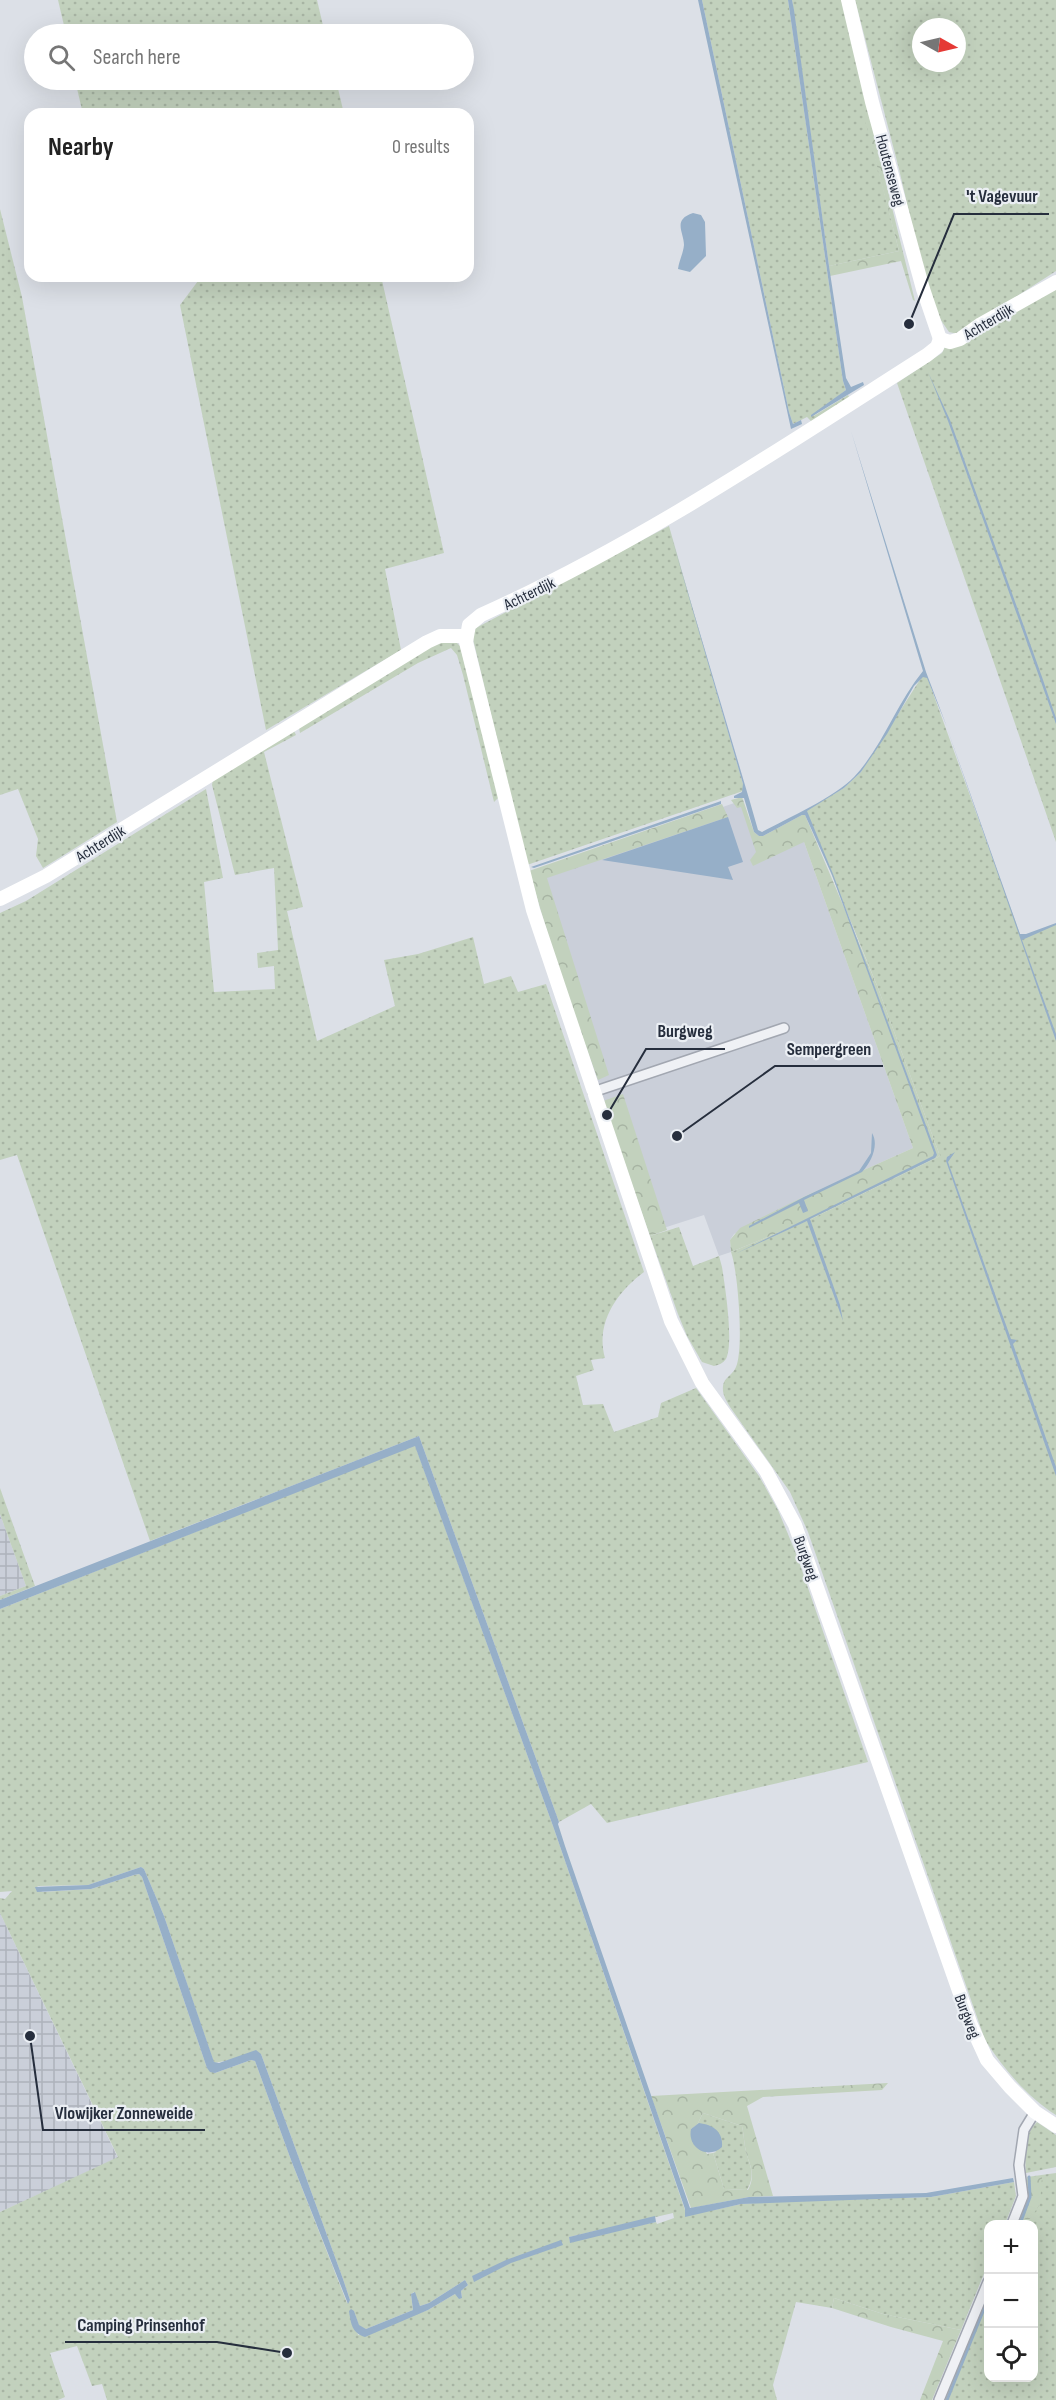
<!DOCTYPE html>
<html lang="en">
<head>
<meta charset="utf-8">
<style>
  body { margin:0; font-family:"Sofia Sans Condensed",sans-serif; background:#f2f2f2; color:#222 }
  .controls { position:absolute; right:18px; bottom:18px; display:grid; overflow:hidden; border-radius:12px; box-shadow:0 6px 24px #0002 }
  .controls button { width:54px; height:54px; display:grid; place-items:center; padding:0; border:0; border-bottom:2px solid #e0e0e0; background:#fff; color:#222; font:30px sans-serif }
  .compass { position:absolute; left:912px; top:18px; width:54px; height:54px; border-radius:50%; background:#fff; box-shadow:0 6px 24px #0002; rotate:98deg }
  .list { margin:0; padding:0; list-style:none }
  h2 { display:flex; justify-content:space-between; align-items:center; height:78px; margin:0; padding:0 24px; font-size:26px }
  h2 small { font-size:20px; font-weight:400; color:#767676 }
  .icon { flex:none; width:33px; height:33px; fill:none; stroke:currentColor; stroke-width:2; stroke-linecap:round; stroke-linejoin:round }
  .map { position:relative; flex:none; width:1056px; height:2400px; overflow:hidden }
  .search { position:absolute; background:#fff; box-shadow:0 6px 24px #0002; left:24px; top:24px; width:450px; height:66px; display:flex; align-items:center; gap:15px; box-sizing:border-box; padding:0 21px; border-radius:33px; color:#767676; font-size:22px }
  .panel { position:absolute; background:#fff; box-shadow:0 6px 24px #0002; left:24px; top:108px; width:450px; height:174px; border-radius:18px }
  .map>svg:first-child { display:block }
  .built { fill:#cacfd9 }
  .industrial { fill:url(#industrial-grid) }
  .grass { fill:url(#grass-dots); fill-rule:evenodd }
  .forest { fill:url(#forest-crowns); fill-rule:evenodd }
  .water { fill:#96afc8 }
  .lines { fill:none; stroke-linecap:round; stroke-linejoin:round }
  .stream { stroke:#96afc8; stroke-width:3 }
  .street-casing { stroke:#a2a7b1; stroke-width:12 }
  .street { stroke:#eff1f5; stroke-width:9 }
  .secondary { stroke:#fff; stroke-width:14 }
  .labels { text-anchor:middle; stroke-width:4.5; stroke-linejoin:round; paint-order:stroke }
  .street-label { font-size:16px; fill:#262e3d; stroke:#ebeff4 }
  .leader { fill:none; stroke:#262e3d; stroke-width:2 }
  .callout-dot { fill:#262e3d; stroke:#ebeff4; stroke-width:2 }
  .callout-label { font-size:18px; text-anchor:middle; font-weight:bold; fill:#262e3d; stroke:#ebeff4; stroke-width:4.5; stroke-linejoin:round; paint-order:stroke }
</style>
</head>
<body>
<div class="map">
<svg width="1056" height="2400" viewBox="0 0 1056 2400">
  <defs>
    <pattern id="industrial-grid" width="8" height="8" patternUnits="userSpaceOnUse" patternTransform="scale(1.5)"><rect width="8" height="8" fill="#cacfd9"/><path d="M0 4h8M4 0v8" fill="none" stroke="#adb2bb"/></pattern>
    <pattern id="grass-dots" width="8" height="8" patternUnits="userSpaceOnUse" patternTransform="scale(1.5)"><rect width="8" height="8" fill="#c2d1bd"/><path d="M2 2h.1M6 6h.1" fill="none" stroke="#a7b4a3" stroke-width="1.8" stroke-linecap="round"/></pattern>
    <pattern id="forest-crowns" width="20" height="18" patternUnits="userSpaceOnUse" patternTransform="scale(1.5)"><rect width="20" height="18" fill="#c2d1bd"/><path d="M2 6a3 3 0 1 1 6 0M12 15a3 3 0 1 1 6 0" fill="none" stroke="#a7b4a3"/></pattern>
  </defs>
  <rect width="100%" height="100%" fill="#dce0e7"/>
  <path class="built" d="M 743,800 L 754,837 L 804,842 L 913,1148 L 801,1198 L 734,1234 L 730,1240 L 731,1252 L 719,1256 L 704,1215 L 651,1232 L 603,1101 L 534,872 Z"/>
  <g class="industrial">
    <path d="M 0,1514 L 26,1586 L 0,1596 Z"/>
    <path d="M 0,1913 L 118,2158 L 0,2212 Z"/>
  </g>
  <g class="grass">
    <path d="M 58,0 L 317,0 L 325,34 L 66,34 Z"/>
    <path d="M 702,0 L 788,0 L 843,381 L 846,390 L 812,417 L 848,395 L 850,399 L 813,423 L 807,417 L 793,424 L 789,412 Z"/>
    <path d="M 792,0 L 842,0 L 870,118 L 866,121 L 899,251 L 829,266 Z"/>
    <path d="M 855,0 L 1056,0 L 1056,271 L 958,334 L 949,332 L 934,310 L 926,285 L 899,169 ZM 921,27 L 957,27 L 957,63 L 921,63 Z"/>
    <path d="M 75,80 L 336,80 L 344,114 L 83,114 Z"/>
    <path d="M 0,209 L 22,297 L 117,822 L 43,868 L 36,856 L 38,839 L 18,789 L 0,795 Z"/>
    <path d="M 210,276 L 381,276 L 444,553 L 385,569 L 401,650 L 266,730 L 180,305 L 201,277 Z"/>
    <path d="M 1056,288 L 1056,842 L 897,383 L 942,353 L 946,345 Z"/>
    <path d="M 669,526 L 743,784 L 743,791 L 527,865 L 473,639 L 474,629 Z"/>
    <path d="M 455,641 L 460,646 L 500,796 L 494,802 L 463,675 L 457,655 L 451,648 L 418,663 L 300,733 L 299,728 L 426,648 L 441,642 Z"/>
    <path d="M 924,668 L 1021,937 L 1056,924 L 1056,2115 C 1027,2097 1004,2069 985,2040 L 808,1532 L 790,1492 L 730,1407 C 726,1400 722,1394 723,1386 C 724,1377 733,1375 736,1367 C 744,1349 738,1271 731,1252 L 809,1220 L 940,1156 L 878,988 L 806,812 L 807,810 L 844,788 L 861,772 L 921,678 Z"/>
    <path d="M 294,731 L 296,735 L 264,752 L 303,907 L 287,911 L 317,1041 L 395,1006 L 384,960 L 418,954 L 473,937 L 484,984 L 511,976 L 518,992 L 546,984 L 644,1272 C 617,1292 595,1323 605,1358 L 591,1360 L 594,1370 L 576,1376 L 583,1405 L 603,1404 L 614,1432 L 658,1417 L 661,1403 L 696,1388 L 759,1476 L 778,1510 L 797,1556 L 868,1762 L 607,1823 L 591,1804 L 559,1822 L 419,1436 L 150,1541 L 17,1155 L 0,1160 L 0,913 L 26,901 L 206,789 L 223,878 L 204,882 L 214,992 L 275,989 L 274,966 L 258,968 L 257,953 L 278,950 L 274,868 L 235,875 L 212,785 L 213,779 Z"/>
    <path d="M 679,1227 L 693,1266 L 719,1256 L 722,1267 C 725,1286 734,1343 726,1359 C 723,1363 719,1365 714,1366 L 702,1362 L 687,1336 L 678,1314 L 650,1236 Z"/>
    <path d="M 415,1445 L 553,1826 L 685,2210 L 714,2210 L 741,2204 L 766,2202 L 931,2197 L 1014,2182 L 1016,2196 L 1005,2224 L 988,2224 L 988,2264 L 961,2330 L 883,2314 L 834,2298 L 832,2308 L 796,2302 L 773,2385 L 777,2400 L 107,2400 L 102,2384 L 92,2386 L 77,2346 L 50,2353 L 65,2397 L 58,2400 L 0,2400 L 0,2212 L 118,2157 L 0,1913 L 0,1898 L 5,1899 L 12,1891 L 0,1892 L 0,1609 ZM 141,1867 L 144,1869 L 164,1916 L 214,2063 L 261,2054 L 343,2279 L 350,2300 L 347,2303 L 291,2160 L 255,2061 L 251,2060 L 215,2073 L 207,2068 L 142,1877 L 139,1874 L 134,1875 L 91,1889 L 42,1892 L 37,1886 L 88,1885 ZM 673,2213 L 674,2218 L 657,2224 L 656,2222 L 627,2228 L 570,2242 L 569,2237 ZM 465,2280 L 468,2285 L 461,2291 L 462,2297 L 455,2294 L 428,2310 L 358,2335 L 354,2311 L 359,2326 L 366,2329 L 413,2310 L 411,2294 L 414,2292 L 420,2306 L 429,2303 Z"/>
    <path d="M 0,1488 L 35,1586 L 0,1600 L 0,1596 L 26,1586 L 0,1514 Z"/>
    <path d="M 703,2113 L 742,2126 C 744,2135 744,2143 746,2152 C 750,2166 756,2175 747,2190 L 724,2189 L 713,2153 L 716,2152 L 697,2125 Z"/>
    <path d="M 1037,2122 L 1056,2135 L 1056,2167 L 1026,2173 C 1025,2155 1023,2135 1037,2122 Z"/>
    <path d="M 1056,2173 L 1056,2400 L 944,2400 L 988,2293 L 988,2378 L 1034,2378 L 1034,2224 L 1017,2224 L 1027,2196 L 1027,2177 Z"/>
  </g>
  <g class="forest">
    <path d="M 870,118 L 915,301 L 913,300 L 901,261 L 830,276 L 829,266 L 899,251 L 865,120 Z"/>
    <path d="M 742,797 L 754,832 L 759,836 L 763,836 L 802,815 L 805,815 L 878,988 L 940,1156 L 809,1220 L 731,1252 L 730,1240 L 740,1228 L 801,1198 L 913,1148 L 804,842 L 753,866 L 750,860 L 756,852 L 741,807 L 737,808 L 731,800 Z"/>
    <path d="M 722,804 L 728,817 L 547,878 L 609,1075 L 598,1080 L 561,978 L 529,871 Z"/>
    <path d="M 623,1094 L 667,1230 L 650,1236 L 603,1101 Z"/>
    <path d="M 888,2083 L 882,2090 L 763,2097 L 747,2106 L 773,2196 L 749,2197 L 691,2208 L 651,2096 ZM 703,2113 L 742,2126 C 744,2135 744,2143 746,2152 C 750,2166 756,2175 748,2190 L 724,2189 L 713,2153 L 707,2154 L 691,2129 L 697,2125 Z"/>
    <path d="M 1042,2177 L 1040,2204 L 1030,2219 L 1023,2219 L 1031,2199 L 1031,2178 Z"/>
    <path d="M 834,2298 L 883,2314 L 961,2330 L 932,2400 L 920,2400 L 943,2341 L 891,2327 L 832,2308 Z"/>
  </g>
  <g class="water">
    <path d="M 698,0 L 702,0 L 789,412 L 793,424 L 801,420 L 802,424 L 791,429 Z"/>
    <path d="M 788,0 L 792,0 L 794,10 L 829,266 L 846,378 L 851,387 L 863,382 L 864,385 L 811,417 L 811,415 L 846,390 L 843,381 Z"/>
    <path d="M 693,213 L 701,215 L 705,222 L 706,256 L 690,272 L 678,269 C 679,261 683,254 684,245 C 684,232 672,220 693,213 Z"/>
    <path d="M 928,372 L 950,420 L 1042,677 L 1056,718 L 1056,724 L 948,421 Z"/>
    <path d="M 851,431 L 926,672 L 947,727 L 927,678 L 923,677 L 914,686 L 887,734 L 861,772 L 844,788 L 807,811 L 833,874 L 937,1155 L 935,1158 L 810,1219 L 840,1305 L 843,1321 L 807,1221 L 735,1254 L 933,1156 L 934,1153 L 832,875 L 805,815 L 802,815 L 763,836 L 759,836 L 754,832 L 744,798 L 734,798 L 734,796 L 742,792 L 743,784 L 670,532 L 750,802 L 758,830 L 762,832 C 788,818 835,797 854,777 C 883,746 896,704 923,671 Z"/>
    <path d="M 947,728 L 1020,934 L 1026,934 L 1056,923 L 1056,925 L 1022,940 L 1056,1034 L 1056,1041 Z"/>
    <path d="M 721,801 L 721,804 L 534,868 L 531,867 Z"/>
    <path d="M 728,817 L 743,862 L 728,867 L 733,880 L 602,860 Z"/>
    <path d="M 872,1133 C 879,1144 872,1162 862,1172 L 804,1200 L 808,1211 L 803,1213 L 799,1203 L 749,1228 L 749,1226 L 804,1197 L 859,1171 L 871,1153 Z"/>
    <path d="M 955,1152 L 948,1162 L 1011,1339 L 1017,1340 L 1013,1344 L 1056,1467 L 1056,1476 L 946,1161 L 947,1157 Z"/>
    <path d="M 419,1436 L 559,1822 L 558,1824 L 565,1846 L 690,2208 L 749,2197 L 926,2193 L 1013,2178 L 1014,2182 L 931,2197 L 741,2204 L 685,2217 L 685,2209 L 553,1826 L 415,1446 L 0,1609 L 0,1600 Z"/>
    <path d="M 141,1867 L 144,1869 L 164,1916 L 214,2062 L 219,2063 L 256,2050 L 261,2054 L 343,2279 L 350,2300 L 348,2304 L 291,2160 L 255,2061 L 251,2060 L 215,2073 L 210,2072 L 207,2068 L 142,1877 L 139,1874 L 134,1875 L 91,1889 L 37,1892 L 35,1887 L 88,1885 Z"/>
    <path d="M 699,2123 C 713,2125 723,2131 722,2147 C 708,2160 687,2148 691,2129 Z"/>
    <path d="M 655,2216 L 656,2222 L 570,2243 L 569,2237 Z"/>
    <path d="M 561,2240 L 563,2245 L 511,2263 L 474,2282 L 472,2276 L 506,2260 Z"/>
    <path d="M 465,2280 L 468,2285 L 461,2291 L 462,2298 L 459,2299 L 455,2294 L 428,2310 L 365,2337 C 352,2333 351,2324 349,2311 L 351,2309 L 354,2311 L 359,2325 L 366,2329 L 413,2310 L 411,2294 L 415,2292 L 420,2306 L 429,2303 Z"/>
  </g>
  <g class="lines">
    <g class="stream">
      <path d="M 1020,2224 L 1030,2197 L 1029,2177"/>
      <path d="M 947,2400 L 988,2299"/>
    </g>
    <defs>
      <g id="street">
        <path d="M 593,1092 L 784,1028"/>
        <path d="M 1012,2224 L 1023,2196 L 1019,2165 L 1024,2130 L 1035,2112"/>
        <path d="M 939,2400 L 988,2282"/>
      </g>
    </defs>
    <use href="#street" class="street-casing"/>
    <use href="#street" class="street"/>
    <g class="secondary">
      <path d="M 848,0 L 872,102 L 923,289 L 940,339"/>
      <path d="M 940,339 L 937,347 L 927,355 C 781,448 639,544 481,615 L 469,625 L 466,642 L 533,910 L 671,1321 L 702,1383 L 766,1471 L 795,1525 L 971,2025 L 987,2060 L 1010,2087 L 1035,2112 L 1056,2126"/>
      <path d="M 940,339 L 950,342 L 960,339 L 981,324 L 1056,282"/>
      <path d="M 0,899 L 46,876 L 427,642 L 440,636 L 466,636"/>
    </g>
  </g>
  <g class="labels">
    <g class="street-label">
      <text transform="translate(891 170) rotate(75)" y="6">Houtenseweg</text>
      <text transform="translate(988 321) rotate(-31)" y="6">Achterdijk</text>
      <text transform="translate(529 593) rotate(-26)" y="6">Achterdijk</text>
      <text transform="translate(100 843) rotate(-32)" y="6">Achterdijk</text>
      <text transform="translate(807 1558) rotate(70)" y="6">Burgweg</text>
      <text transform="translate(968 2016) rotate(69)" y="6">Burgweg</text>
    </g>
  </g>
  <path class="leader" d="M909 324L954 214H1049M607 1115L646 1049H725M677 1136L775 1066H883M30 2036L43 2130H205M287 2353L217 2342H65"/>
  <g class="callout-dot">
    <circle cx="909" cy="324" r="6"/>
    <circle cx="607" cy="1115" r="6"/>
    <circle cx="677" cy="1136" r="6"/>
    <circle cx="30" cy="2036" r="6"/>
    <circle cx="287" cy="2353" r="6"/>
  </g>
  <g class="callout-label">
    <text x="1002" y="202">'t Vagevuur</text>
    <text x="685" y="1037">Burgweg</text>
    <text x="829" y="1055">Sempergreen</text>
    <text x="124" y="2119">Vlowijker Zonneweide</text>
    <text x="141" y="2331">Camping Prinsenhof</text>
  </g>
</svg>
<div class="controls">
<button>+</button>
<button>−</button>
<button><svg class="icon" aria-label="locate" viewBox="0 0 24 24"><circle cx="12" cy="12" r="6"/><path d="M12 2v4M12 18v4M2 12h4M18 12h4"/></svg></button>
</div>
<svg class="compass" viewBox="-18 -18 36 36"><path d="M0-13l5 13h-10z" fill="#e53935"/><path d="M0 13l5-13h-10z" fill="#767676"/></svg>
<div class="search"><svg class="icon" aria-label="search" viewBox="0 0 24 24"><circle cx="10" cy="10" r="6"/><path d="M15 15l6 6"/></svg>Search here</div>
<section class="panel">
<h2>Nearby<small>0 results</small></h2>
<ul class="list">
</ul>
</section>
</div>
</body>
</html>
